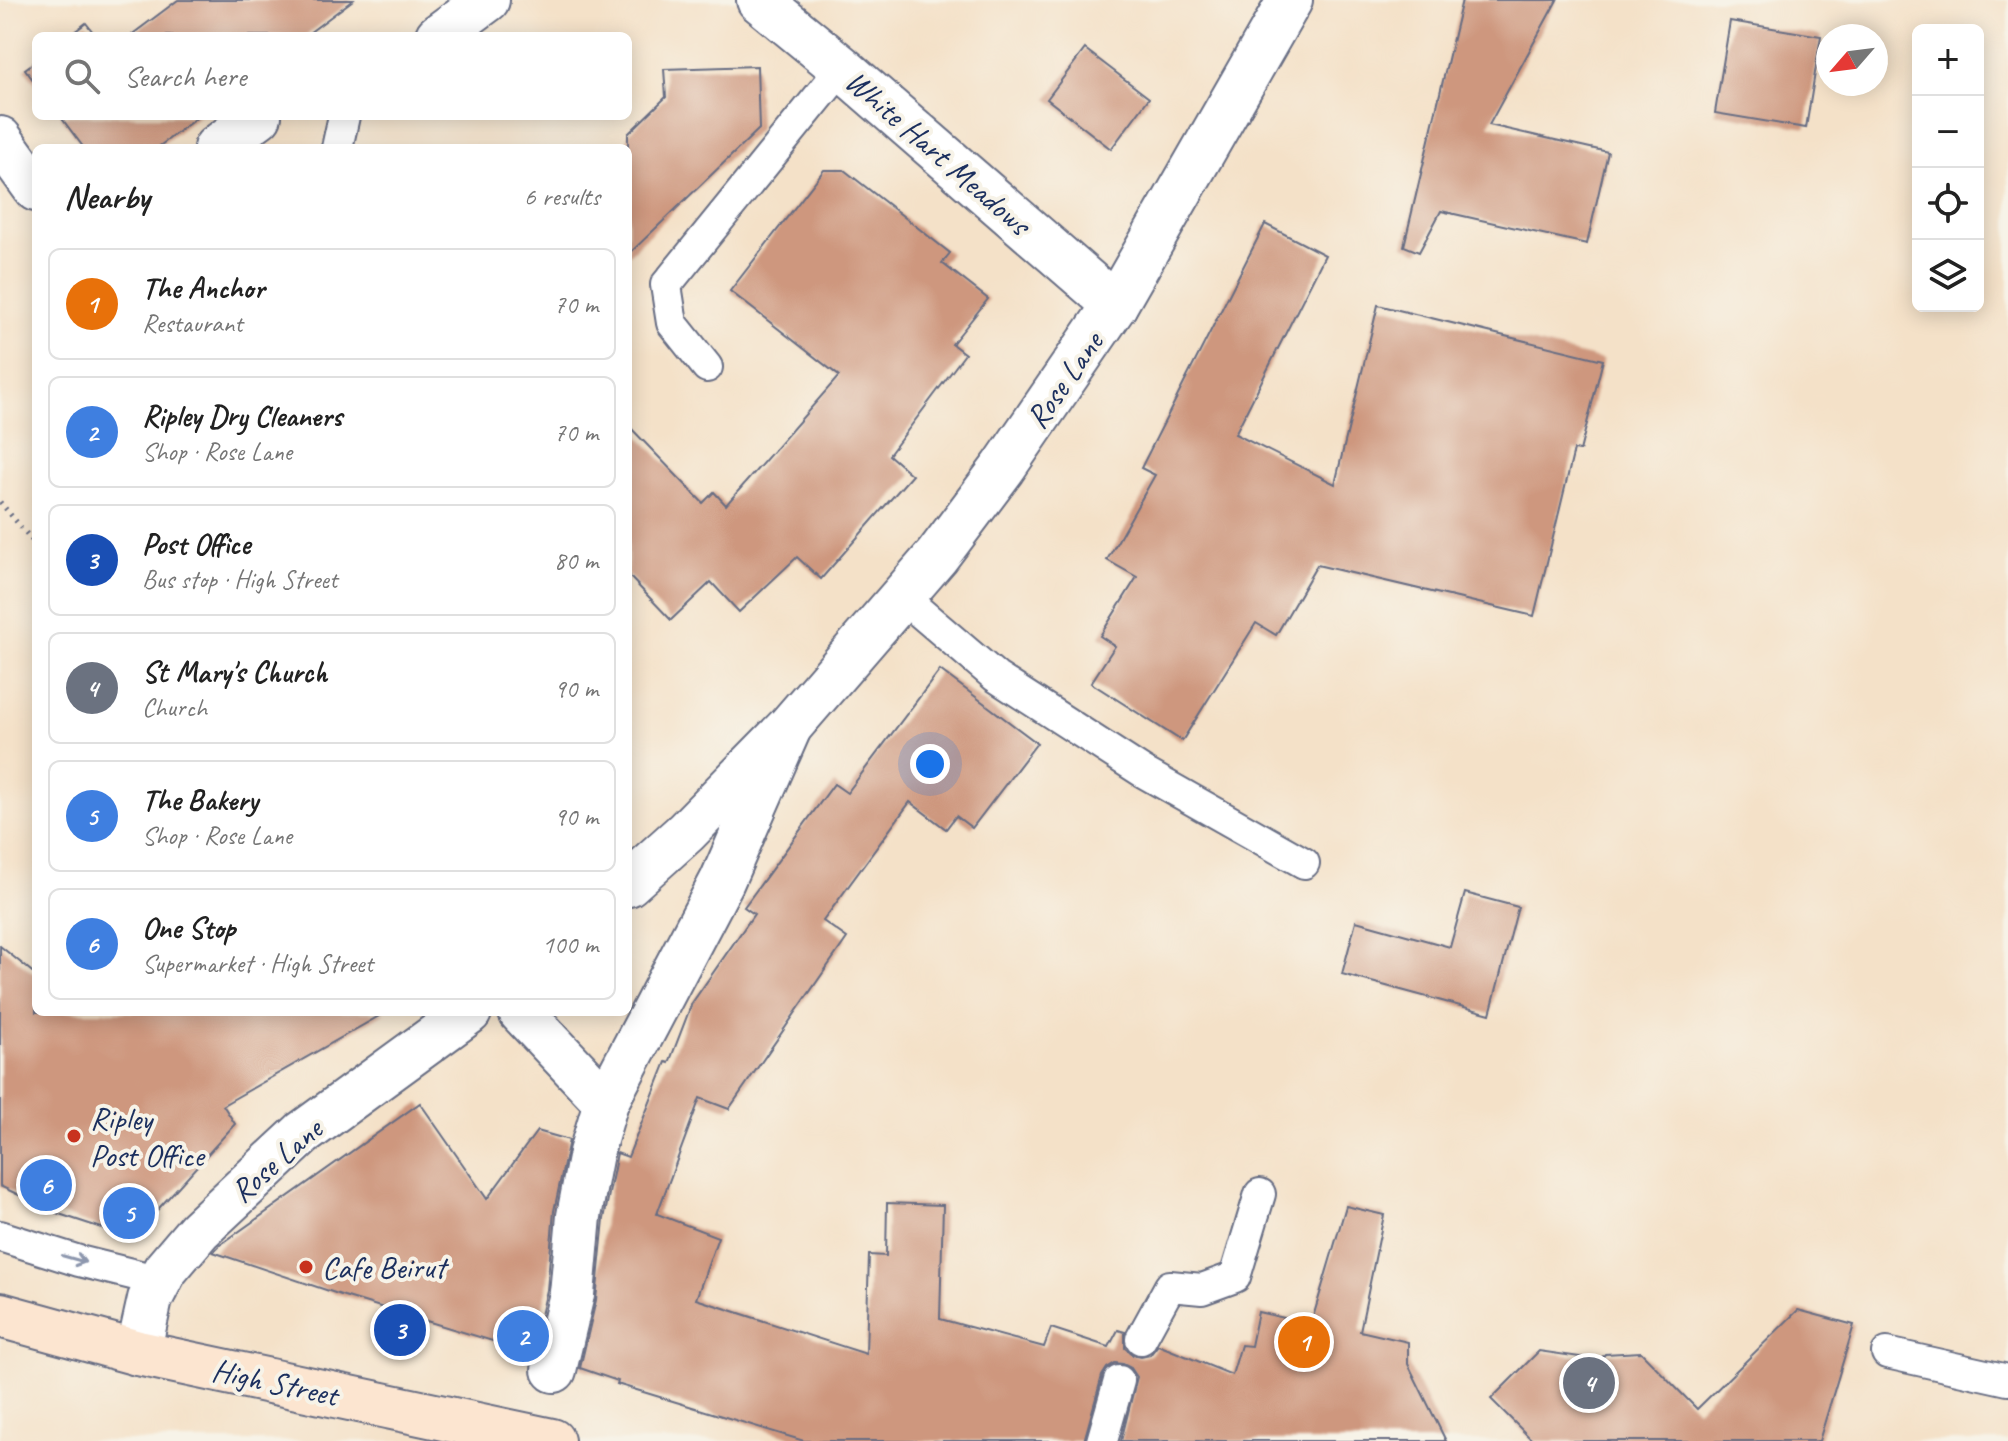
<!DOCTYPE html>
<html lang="en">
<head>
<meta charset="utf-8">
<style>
  body { margin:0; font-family:Caveat,sans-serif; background:#f2f2f2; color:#222 }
  .controls { position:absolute; right:24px; top:24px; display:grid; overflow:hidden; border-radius:12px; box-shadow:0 4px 20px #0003 }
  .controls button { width:72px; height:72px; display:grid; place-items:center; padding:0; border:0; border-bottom:2px solid #e0e0e0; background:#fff; color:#222; font:40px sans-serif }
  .compass { position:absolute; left:1816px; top:24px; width:72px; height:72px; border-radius:50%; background:#fff; box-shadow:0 4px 20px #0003; rotate:242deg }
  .you { position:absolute; left:930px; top:764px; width:28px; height:28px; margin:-20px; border:6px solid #fff; border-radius:50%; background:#1a73e8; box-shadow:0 0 0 12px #1a73e833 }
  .badge { display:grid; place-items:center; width:52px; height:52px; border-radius:50%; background:#c8321e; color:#fff; font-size:26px; font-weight:700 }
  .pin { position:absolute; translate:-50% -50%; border:4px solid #fff; box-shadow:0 2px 8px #0006 }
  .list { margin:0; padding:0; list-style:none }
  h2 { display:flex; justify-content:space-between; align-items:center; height:104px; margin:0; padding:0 32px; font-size:34px }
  h2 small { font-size:26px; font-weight:400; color:#767676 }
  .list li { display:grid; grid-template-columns:52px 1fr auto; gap:24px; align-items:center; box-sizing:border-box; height:112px; margin:0 16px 16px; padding:0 16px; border:2px solid #e0e0e0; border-radius:12px }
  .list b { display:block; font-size:30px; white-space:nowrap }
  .list p { margin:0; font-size:26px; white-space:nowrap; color:#767676 }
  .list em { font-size:26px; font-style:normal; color:#767676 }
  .icon { flex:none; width:44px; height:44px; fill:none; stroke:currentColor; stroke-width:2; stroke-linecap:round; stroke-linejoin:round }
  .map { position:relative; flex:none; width:2008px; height:1441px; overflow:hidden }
  .search { position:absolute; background:#fff; box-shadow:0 4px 20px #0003; left:32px; top:32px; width:600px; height:88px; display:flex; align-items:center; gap:20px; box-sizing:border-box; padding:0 28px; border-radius:12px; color:#767676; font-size:30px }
  .panel { position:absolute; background:#fff; box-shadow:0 4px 20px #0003; left:32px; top:144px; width:600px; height:872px; border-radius:12px }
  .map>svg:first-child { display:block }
  .building { fill:#ce977e }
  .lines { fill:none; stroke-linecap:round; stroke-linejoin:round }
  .service-casing { stroke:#676d83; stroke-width:34 }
  .pedestrian-casing { stroke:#676d83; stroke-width:48 }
  .minor-casing { stroke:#676d83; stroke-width:48 }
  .tertiary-casing { stroke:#676d83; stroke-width:48 }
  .secondary-casing { stroke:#676d83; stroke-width:48 }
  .path { stroke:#676d83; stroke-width:5; stroke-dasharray:2 6; stroke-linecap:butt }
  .service { stroke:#fff; stroke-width:30 }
  .pedestrian { stroke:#fff; stroke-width:44 }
  .minor { stroke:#fff; stroke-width:44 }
  .tertiary { stroke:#fff; stroke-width:44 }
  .secondary { stroke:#fce5d0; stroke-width:44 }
  .oneway { stroke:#8d97ae }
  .poi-dot { fill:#c8321e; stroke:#f7f3e8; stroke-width:3 }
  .labels { text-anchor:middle; stroke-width:8; stroke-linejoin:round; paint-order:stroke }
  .street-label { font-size:32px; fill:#1b2f5e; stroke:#f7f3e8 }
  .poi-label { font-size:32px; fill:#1b2f5e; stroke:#f7f3e8; text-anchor:start }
</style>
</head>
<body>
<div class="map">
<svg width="2008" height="1441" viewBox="0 0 2008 1441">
  <rect width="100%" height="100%" fill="#f7f3e8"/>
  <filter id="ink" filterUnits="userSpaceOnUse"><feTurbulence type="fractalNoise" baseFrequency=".0125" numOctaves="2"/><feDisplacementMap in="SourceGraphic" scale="16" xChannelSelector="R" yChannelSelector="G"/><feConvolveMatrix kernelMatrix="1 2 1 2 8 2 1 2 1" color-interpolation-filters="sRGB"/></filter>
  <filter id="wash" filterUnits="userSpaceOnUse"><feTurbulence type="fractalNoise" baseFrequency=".006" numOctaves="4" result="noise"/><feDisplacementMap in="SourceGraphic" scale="32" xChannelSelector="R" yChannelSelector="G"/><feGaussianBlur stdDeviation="1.8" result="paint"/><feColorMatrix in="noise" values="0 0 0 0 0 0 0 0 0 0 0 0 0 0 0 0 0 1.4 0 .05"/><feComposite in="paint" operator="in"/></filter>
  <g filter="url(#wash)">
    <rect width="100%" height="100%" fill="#f4e1c8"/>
    <g id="blocks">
      <g class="building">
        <path d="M 178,0 L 353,0 L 305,36 L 130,36 Z"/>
        <path d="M 1462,0 L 1557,0 L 1489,125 L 1608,152 L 1587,244 L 1441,211 L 1419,252 L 1404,246 Z"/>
        <path d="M 1730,21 L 1821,36 L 1806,128 L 1715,113 Z"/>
        <path d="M 86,23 L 96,36 L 69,36 Z"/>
        <path d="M 1085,49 L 1149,98 L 1111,149 L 1047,99 Z"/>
        <path d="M 36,61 L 36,84 L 25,69 Z"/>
        <path d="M 757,66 L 759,129 L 628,255 L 628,134 L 666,97 L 664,69 Z"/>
        <path d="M 60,116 L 199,116 L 157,148 L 84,148 Z"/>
        <path d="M 824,170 L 844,170 L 950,253 L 942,263 L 988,299 L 952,344 L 965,354 L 889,455 L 912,475 L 821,579 L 797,557 L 739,612 L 711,582 L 671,620 L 628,575 L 628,425 L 703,503 L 714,492 L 726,505 L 839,376 L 730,291 Z"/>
        <path d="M 1265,224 L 1325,255 L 1235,434 L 1335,484 L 1378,305 L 1603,360 L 1580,451 L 1574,450 L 1534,616 L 1317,565 L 1276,635 L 1256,623 L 1182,741 L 1091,683 L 1115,646 L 1100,636 L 1137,577 L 1107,560 L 1155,475 L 1141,468 Z"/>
        <path d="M 940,670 L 1037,743 L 972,828 L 956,816 L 946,829 L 910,802 L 823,921 L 847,938 L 729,1109 L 700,1098 L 657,1214 L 718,1237 L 696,1299 L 866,1354 L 869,1255 L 886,1256 L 887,1203 L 943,1205 L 940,1319 L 1044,1347 L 1051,1328 L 1109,1347 L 1118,1330 L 1125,1332 L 1125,1348 L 1133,1355 L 1141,1357 L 1150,1355 L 1158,1345 L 1232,1375 L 1241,1345 L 1251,1346 L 1258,1312 L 1311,1324 L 1346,1206 L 1384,1215 L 1360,1331 L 1408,1342 L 1408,1364 L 1446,1441 L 1121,1441 L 1137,1377 L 1131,1368 L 1123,1364 L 1115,1363 L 1107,1368 L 1102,1376 L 1084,1441 L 804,1441 L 617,1384 L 618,1381 L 580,1368 L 596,1300 L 604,1219 L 617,1153 L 628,1157 L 666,1062 L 669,1063 L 692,1003 L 754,914 L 744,907 L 834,784 L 847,793 Z"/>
        <path d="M 1465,893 L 1518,907 L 1490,1014 L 1342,974 L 1356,921 L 1450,947 Z"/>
        <path d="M 0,946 L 36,975 L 36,1012 L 386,1012 L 223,1105 L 235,1124 L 132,1238 L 59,1214 L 0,1186 Z"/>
        <path d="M 420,1103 L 487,1199 L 537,1131 L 569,1140 L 554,1211 L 547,1290 L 532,1353 L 344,1296 L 213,1252 L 220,1245 Z"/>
        <path d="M 1798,1310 L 1854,1325 L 1819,1441 L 1533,1441 L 1491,1399 L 1539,1351 L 1600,1360 L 1605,1354 L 1641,1352 L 1697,1409 Z"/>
      </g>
    </g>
  </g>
  <g filter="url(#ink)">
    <use href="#blocks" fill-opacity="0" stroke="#676d83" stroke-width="2"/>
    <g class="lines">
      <defs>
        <g id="service">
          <path d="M 337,148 L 344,116"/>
          <path d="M 707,367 L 672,323 L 666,285 L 842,68"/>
          <path d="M 901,596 L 996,677 L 1143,772 L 1304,863"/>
          <path d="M 0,1236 L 79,1261 L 160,1281"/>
          <path d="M 1141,1339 L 1170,1286 L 1202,1289 L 1235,1277 L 1260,1194"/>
          <path d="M 1887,1353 L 2008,1380"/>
          <path d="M 1102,1441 L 1119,1381"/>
        </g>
        <path id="pedestrian" d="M 554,1370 L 572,1294"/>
        <g id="minor">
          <path d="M 759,0 L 842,68 L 1115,305"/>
          <path d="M 438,36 L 487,0"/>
          <path d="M 0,139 L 36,189"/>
          <path d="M 216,148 L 259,116"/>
          <path d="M 521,1012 L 606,1102"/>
          <path d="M 572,1294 L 579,1216 L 591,1153 L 606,1102 L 722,881 L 789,728"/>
        </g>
        <g id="tertiary">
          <path d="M 628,884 L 686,832 L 790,726 L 937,556 L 1003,468 L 1115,305 L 1290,0"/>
          <path d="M 138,1353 L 150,1299 L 165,1270 L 199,1230 L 303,1133 L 469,1012"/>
        </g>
        <path id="secondary" d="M 0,1315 L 138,1353 L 552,1441"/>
      </defs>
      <use href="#service" class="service-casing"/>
      <use href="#pedestrian" class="pedestrian-casing"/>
      <use href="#minor" class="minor-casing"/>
      <use href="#tertiary" class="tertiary-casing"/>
      <use href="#secondary" class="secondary-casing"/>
      <path class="path" d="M 0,502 L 36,545"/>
      <use href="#service" class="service"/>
      <use href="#pedestrian" class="pedestrian"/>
      <use href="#minor" class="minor"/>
      <use href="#tertiary" class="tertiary"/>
      <use href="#secondary" class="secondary"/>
    </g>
    <defs><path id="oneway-shaft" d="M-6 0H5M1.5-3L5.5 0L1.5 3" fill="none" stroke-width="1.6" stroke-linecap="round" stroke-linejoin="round" transform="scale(2)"/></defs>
    <use class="oneway" href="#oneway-shaft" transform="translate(74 1259) rotate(16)"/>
  </g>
  <g class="poi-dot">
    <circle cx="74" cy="1136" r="8"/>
    <circle cx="306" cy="1267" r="8"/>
  </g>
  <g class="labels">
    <g class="street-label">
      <text transform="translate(938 152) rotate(41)" y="11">White Hart Meadows</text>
      <text transform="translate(1064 380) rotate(-55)" y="11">Rose Lane</text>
      <text transform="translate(276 1160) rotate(-41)" y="11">Rose Lane</text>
      <text transform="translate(275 1382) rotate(12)" y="11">High Street</text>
    </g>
    <g class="poi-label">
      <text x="90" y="1129">Ripley<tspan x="90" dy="37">Post Office</tspan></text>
      <text x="322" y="1278">Cafe Beirut</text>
    </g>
  </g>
</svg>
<div class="controls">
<button>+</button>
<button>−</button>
<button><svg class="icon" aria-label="locate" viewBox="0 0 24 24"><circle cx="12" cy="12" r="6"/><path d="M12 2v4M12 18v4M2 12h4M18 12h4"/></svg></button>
<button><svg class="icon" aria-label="layers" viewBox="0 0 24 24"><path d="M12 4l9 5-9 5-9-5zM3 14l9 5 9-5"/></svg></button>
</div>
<svg class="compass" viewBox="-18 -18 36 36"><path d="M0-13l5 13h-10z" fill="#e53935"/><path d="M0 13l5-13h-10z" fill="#767676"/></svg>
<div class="you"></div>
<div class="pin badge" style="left:1304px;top:1342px;background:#e8710a">1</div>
<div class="pin badge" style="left:523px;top:1336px;background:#3f7fe0">2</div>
<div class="pin badge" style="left:400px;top:1330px;background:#1a4fb4">3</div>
<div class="pin badge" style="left:1589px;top:1383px;background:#6b7280">4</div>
<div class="pin badge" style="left:129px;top:1213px;background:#3f7fe0">5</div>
<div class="pin badge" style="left:46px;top:1185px;background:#3f7fe0">6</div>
<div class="search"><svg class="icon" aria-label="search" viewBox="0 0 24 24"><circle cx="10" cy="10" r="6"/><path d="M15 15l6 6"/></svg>Search here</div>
<section class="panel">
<h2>Nearby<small>6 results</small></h2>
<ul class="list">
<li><span class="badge" style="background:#e8710a">1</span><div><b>The Anchor</b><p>Restaurant</p></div><em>70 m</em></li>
<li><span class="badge" style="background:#3f7fe0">2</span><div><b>Ripley Dry Cleaners</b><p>Shop · Rose Lane</p></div><em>70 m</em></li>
<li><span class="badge" style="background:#1a4fb4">3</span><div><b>Post Office</b><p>Bus stop · High Street</p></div><em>80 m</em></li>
<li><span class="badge" style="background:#6b7280">4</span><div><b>St Mary's Church</b><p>Church</p></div><em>90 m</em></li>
<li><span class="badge" style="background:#3f7fe0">5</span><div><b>The Bakery</b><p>Shop · Rose Lane</p></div><em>90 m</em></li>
<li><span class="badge" style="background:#3f7fe0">6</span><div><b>One Stop</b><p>Supermarket · High Street</p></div><em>100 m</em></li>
</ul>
</section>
</div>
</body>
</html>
